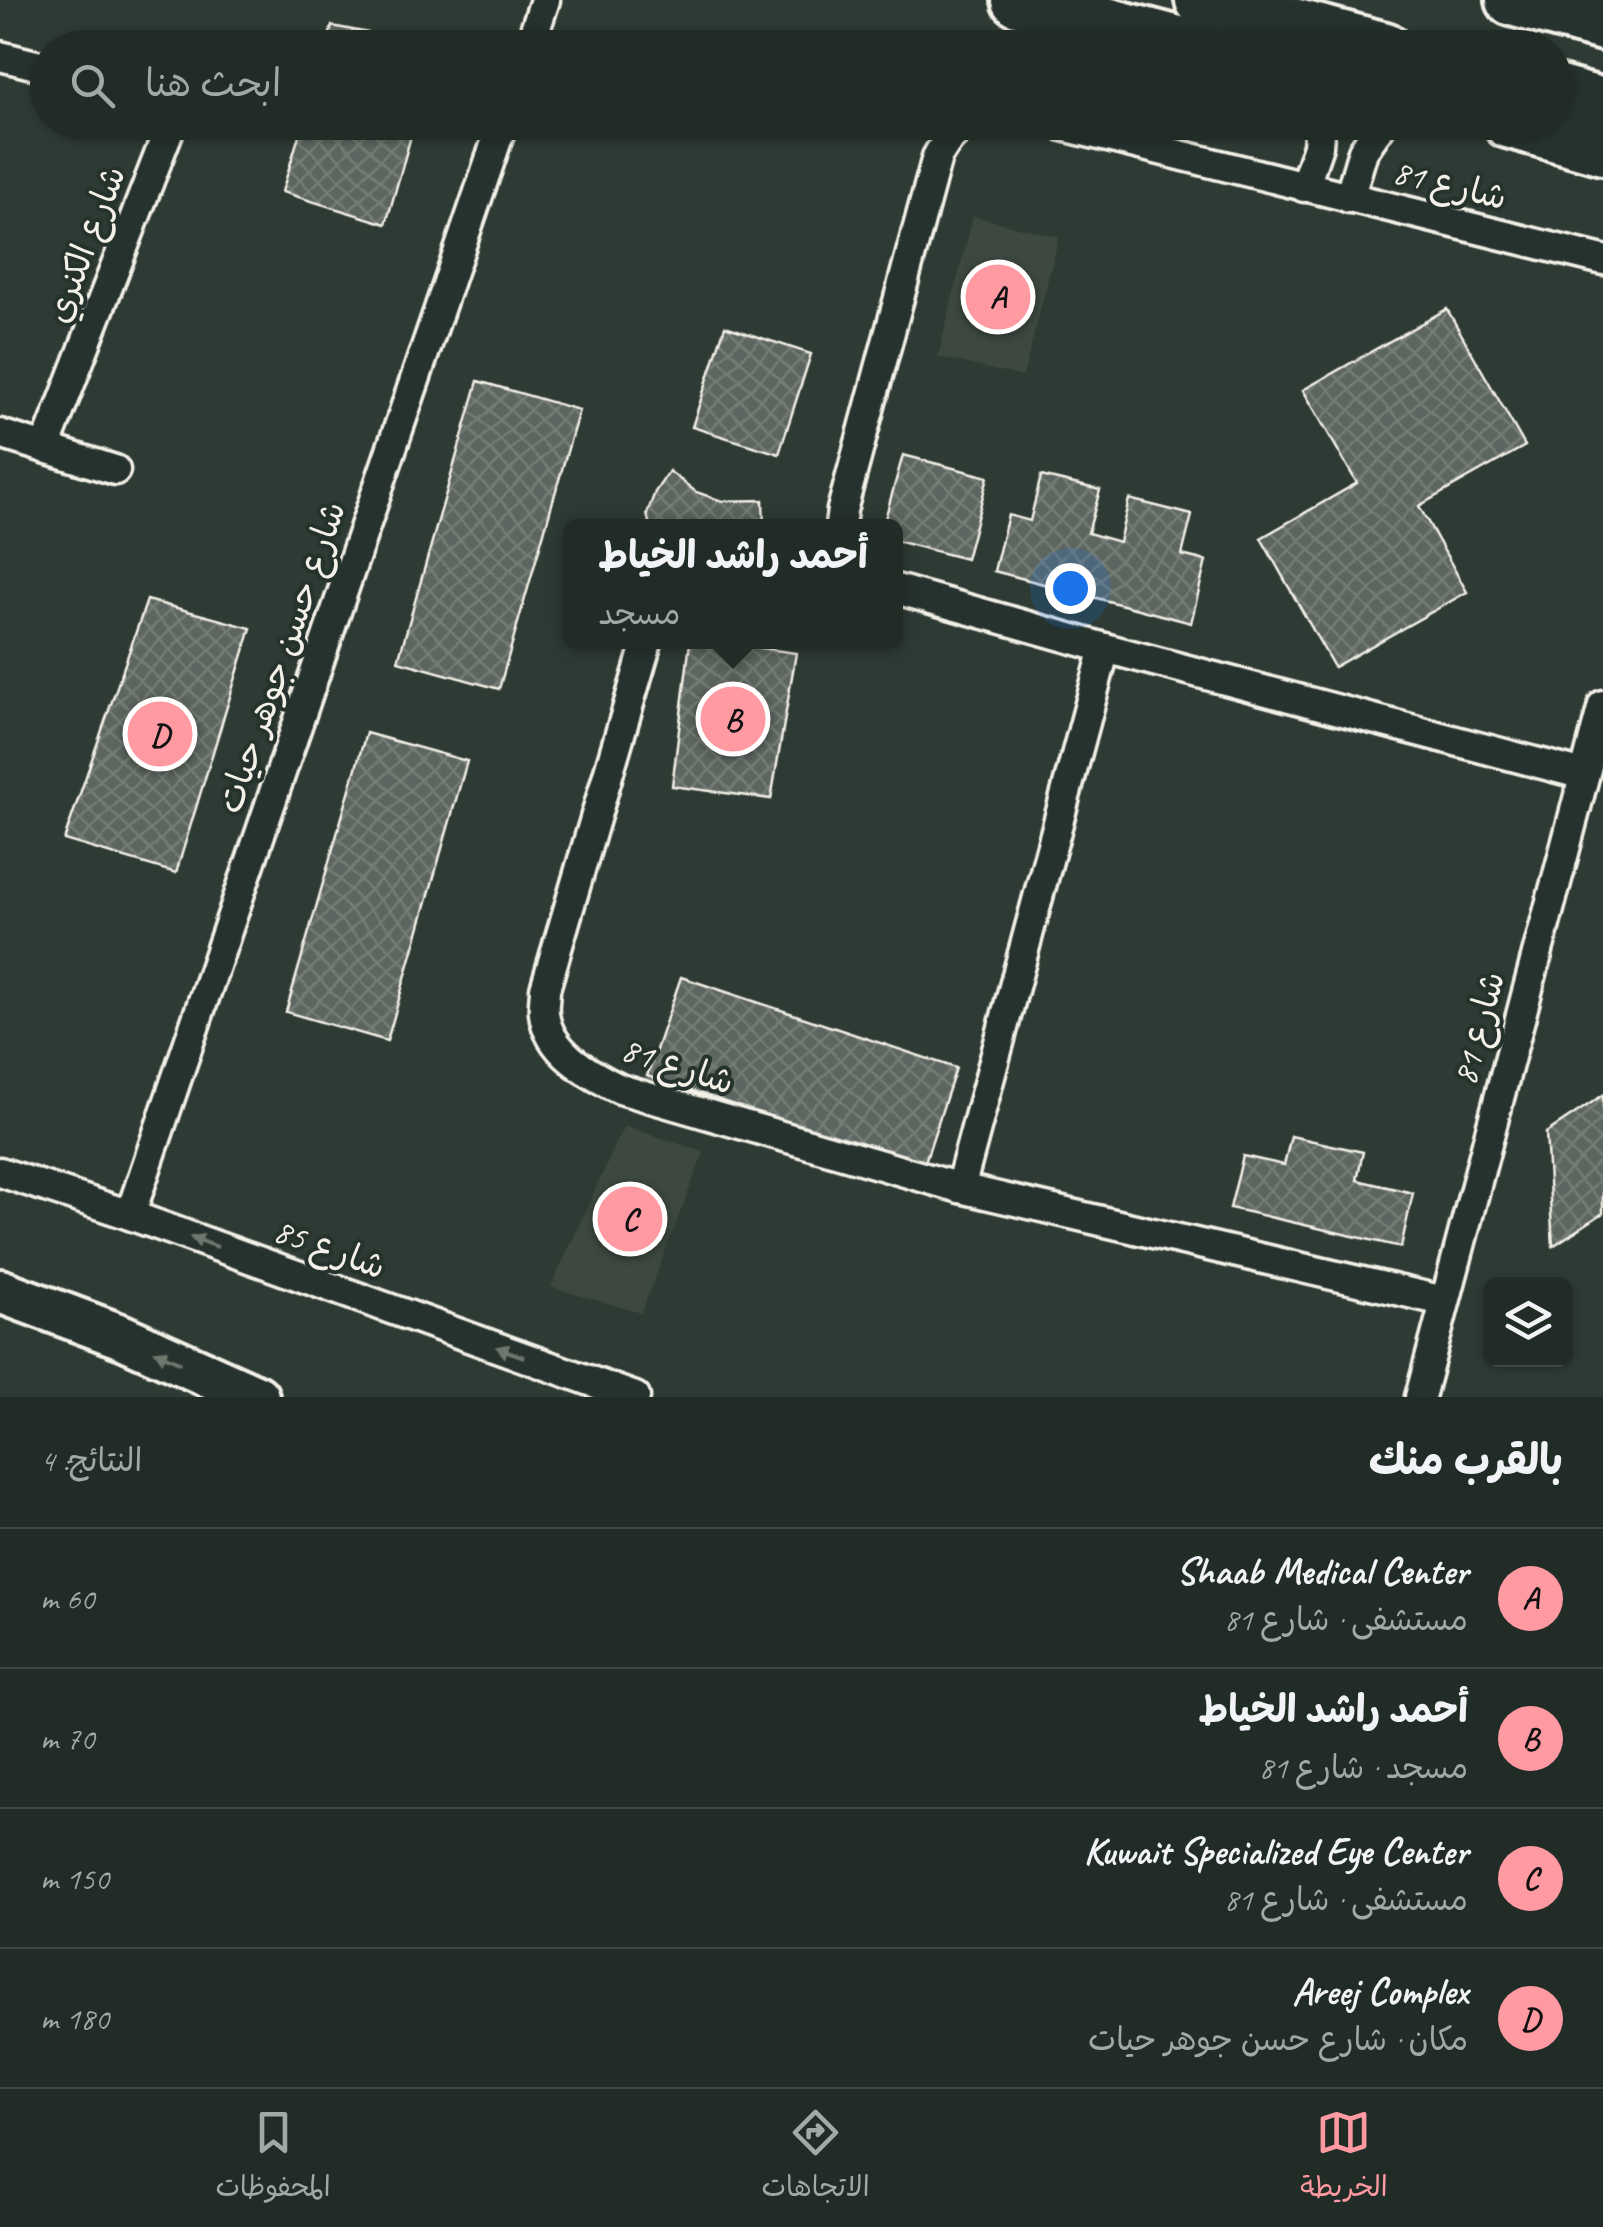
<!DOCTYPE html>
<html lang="ar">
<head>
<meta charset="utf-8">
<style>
  body { margin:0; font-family:Caveat,"Playpen Sans Arabic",sans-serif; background:#2a342f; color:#f1f3f6; direction:rtl }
  .controls { position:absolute; right:30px; bottom:30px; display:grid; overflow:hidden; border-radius:15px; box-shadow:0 2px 8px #0004 }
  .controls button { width:90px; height:90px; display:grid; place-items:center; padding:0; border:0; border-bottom:2px solid #3f4844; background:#222c27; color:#f1f3f6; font:50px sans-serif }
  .you { position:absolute; left:1070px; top:588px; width:35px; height:35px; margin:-25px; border:8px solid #fff; border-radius:50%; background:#1a73e8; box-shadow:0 0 0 15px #1a73e833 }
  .badge { display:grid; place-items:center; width:65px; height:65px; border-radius:50%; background:#ff9aa2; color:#111; font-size:32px; font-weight:700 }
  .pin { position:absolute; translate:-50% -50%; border:5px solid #fff; box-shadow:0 2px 10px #0006 }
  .popup { position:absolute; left:563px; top:519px; width:340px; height:130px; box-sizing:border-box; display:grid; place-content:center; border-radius:15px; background:#222c27; filter:drop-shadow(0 2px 8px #0005); font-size:32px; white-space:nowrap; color:#a2a7a7 }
  .popup b { font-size:38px; color:#f1f3f6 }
  .popup::after { content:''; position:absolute; left:50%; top:100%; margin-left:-20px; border:20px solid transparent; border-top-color:#222c27 }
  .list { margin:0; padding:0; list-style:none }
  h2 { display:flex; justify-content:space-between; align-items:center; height:130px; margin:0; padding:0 40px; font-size:42px }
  h2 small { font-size:32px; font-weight:400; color:#a2a7a7 }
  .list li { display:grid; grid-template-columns:65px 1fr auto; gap:30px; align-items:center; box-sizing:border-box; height:140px; padding:0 40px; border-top:2px solid #3f4844 }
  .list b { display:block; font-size:38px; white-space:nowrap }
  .list p { margin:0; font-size:32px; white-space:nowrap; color:#a2a7a7 }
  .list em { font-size:32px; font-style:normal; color:#a2a7a7 }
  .icon { flex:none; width:55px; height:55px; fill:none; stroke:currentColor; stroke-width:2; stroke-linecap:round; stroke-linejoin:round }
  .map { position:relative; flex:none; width:1603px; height:1397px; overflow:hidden; direction:ltr }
  .search { position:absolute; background:#222c27; box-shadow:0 2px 8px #0004; left:30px; right:30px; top:30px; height:110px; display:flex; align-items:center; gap:25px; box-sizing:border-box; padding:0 35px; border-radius:55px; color:#a2a7a7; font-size:38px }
  .sheet { height:690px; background:#222c27 }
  nav { display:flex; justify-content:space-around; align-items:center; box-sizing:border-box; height:140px; border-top:2px solid #3f4844; background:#222c27; font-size:28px; color:#a2a7a7 }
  nav a { display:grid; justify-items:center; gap:5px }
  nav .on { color:#ff9aa2 }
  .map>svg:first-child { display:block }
  .built { fill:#3c4841 }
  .building { fill:url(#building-cross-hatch); stroke:#f4f1e8; stroke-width:2.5 }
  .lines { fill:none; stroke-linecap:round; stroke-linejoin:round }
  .street-casing { stroke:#f4f1e8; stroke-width:35 }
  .primary-casing { stroke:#f4f1e8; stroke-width:50 }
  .highway-casing { stroke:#f4f1e8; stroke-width:58 }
  .street { stroke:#26332d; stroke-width:28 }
  .primary { stroke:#26332d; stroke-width:42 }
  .highway { stroke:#26332d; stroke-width:50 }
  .oneway { fill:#6e766e }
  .labels { text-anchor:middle; stroke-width:8; stroke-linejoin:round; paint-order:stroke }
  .street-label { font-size:35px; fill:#f4f1e8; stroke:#26332d }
</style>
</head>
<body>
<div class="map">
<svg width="1603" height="1397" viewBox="0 0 1603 1397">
  <defs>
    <pattern id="building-cross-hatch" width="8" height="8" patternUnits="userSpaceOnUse" patternTransform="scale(2.5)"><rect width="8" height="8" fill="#5c655e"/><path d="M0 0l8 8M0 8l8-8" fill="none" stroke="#747c75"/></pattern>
  </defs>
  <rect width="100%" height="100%" fill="#2e3b34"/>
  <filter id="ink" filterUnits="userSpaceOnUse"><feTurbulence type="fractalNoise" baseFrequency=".01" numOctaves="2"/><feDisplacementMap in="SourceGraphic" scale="20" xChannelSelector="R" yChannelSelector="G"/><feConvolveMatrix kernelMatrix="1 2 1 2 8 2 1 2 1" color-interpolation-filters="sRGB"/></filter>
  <g filter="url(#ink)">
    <g class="built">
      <path d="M 973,216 L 1059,237 L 1023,377 L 938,357 Z"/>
      <path d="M 624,1126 L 704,1152 L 641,1313 L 551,1287 Z"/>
    </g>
    <g class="building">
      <path d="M 332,26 L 437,46 L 326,48 Z"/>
      <path d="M 303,122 L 415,122 L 386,224 L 282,192 Z"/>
      <path d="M 1447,309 L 1525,446 L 1419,506 L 1467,592 L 1334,667 L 1261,538 L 1357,483 L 1303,390 Z"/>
      <path d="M 725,326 L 811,354 L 779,454 L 692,427 Z"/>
      <path d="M 478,381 L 579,410 L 499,689 L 398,661 Z"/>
      <path d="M 903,455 L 988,477 L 966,559 L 896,541 L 896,526 L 883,526 Z"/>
      <path d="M 669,471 L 696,492 L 722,501 L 763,500 L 764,526 L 650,526 L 647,514 L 655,492 Z"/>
      <path d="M 1041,476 L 1100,490 L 1088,533 L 1119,542 L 1129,499 L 1192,515 L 1182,555 L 1206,561 L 1191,623 L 994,571 L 1008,515 L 1030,521 Z"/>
      <path d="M 147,600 L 251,628 L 176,873 L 64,840 Z"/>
      <path d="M 690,642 L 716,642 L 796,653 L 771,799 L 672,786 Z"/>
      <path d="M 366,733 L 467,761 L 387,1041 L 286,1012 Z"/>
      <path d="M 681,977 L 956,1068 L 923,1168 L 647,1076 Z"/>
      <path d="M 1603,1095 L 1603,1213 L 1553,1246 L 1546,1133 Z"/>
      <path d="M 1291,1136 L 1363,1152 L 1357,1180 L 1413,1193 L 1401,1247 L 1230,1208 L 1243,1156 L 1284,1165 Z"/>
    </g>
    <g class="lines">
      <defs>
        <g id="street">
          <path d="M 529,48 L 545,0"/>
          <path d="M 0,56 L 48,68"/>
          <path d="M 1047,122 L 1603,260"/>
          <path d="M 1304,187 L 1318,146 L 1320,122"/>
          <path d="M 1349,198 L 1363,151 L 1383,122"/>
          <path d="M 0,434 L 115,470"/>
          <path d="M 45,448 L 172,122"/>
          <path d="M 840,526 L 842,510 L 937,157 C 946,141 955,130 972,122"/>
          <path d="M 896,589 L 1105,648 L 1584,775"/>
          <path d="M 647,642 L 545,989 C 545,996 543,1005 544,1013 C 548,1052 589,1074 620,1089 L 960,1188 L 1444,1301"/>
          <path d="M 0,1172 L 130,1215 L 635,1397"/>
          <path d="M 960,1188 L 1105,648"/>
          <path d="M 130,1215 L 503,122"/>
          <path d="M 1420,1397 L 1603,705"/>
        </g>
        <path id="primary" d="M 0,1291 L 123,1337 L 257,1397"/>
        <g id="highway">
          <path d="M 1018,0 L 1201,48"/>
          <path d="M 1201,0 L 1385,48"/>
          <path d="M 1512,0 L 1603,25"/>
          <path d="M 1556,91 L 1603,104"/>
          <path d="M 1508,122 L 1603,149"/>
        </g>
      </defs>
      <use href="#street" class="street-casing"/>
      <use href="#primary" class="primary-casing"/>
      <use href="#highway" class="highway-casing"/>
      <use href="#street" class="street"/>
      <use href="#primary" class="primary"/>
      <use href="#highway" class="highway"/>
    </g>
    <defs><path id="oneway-solid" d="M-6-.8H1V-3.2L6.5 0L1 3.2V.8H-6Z" transform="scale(2.5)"/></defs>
    <g class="oneway">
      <use href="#oneway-solid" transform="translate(204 1242) rotate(-160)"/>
      <use href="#oneway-solid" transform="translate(510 1352) rotate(-160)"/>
      <use href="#oneway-solid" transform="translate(168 1357) rotate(-156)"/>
    </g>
  </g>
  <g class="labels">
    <g class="street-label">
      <text transform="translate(1450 184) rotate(14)" y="12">شارع 81</text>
      <text transform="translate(85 244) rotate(-69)" y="12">شارع الكنري</text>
      <text transform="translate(281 657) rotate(-71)" y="12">شارع حسن جوهر حيات</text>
      <text transform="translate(1478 1028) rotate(-75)" y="12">شارع 81</text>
      <text transform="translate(678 1065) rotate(18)" y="12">شارع 81</text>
      <text transform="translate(330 1248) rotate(20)" y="12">شارع 85</text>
    </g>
  </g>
</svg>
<div class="controls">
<button><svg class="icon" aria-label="layers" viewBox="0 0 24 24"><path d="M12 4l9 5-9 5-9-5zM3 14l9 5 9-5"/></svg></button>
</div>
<div class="you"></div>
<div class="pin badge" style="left:998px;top:297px">A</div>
<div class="pin badge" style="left:733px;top:719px">B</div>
<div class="popup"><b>أحمد راشد الخياط</b>مسجد</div>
<div class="pin badge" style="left:630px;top:1219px">C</div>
<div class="pin badge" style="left:160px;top:734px">D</div>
<div class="search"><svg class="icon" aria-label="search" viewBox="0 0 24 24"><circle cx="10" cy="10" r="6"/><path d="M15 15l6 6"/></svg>ابحث هنا</div>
</div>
<section class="sheet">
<h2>بالقرب منك<small>النتائج: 4</small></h2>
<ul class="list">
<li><span class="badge">A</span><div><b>Shaab Medical Center</b><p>مستشفى · شارع 81</p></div><em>60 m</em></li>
<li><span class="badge">B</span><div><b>أحمد راشد الخياط</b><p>مسجد · شارع 81</p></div><em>70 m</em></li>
<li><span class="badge">C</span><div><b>Kuwait Specialized Eye Center</b><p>مستشفى · شارع 81</p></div><em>150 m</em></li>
<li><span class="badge">D</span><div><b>Areej Complex</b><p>مكان · شارع حسن جوهر حيات</p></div><em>180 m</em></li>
</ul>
</section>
<nav>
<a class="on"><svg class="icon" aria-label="map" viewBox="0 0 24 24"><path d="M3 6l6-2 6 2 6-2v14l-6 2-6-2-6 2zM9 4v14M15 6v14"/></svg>الخريطة</a>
<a><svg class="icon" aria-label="directions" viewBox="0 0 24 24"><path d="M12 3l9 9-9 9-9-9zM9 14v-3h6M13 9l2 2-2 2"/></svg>الاتجاهات</a>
<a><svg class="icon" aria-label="saved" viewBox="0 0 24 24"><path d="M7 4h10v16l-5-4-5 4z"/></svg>المحفوظات</a>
</nav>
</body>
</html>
